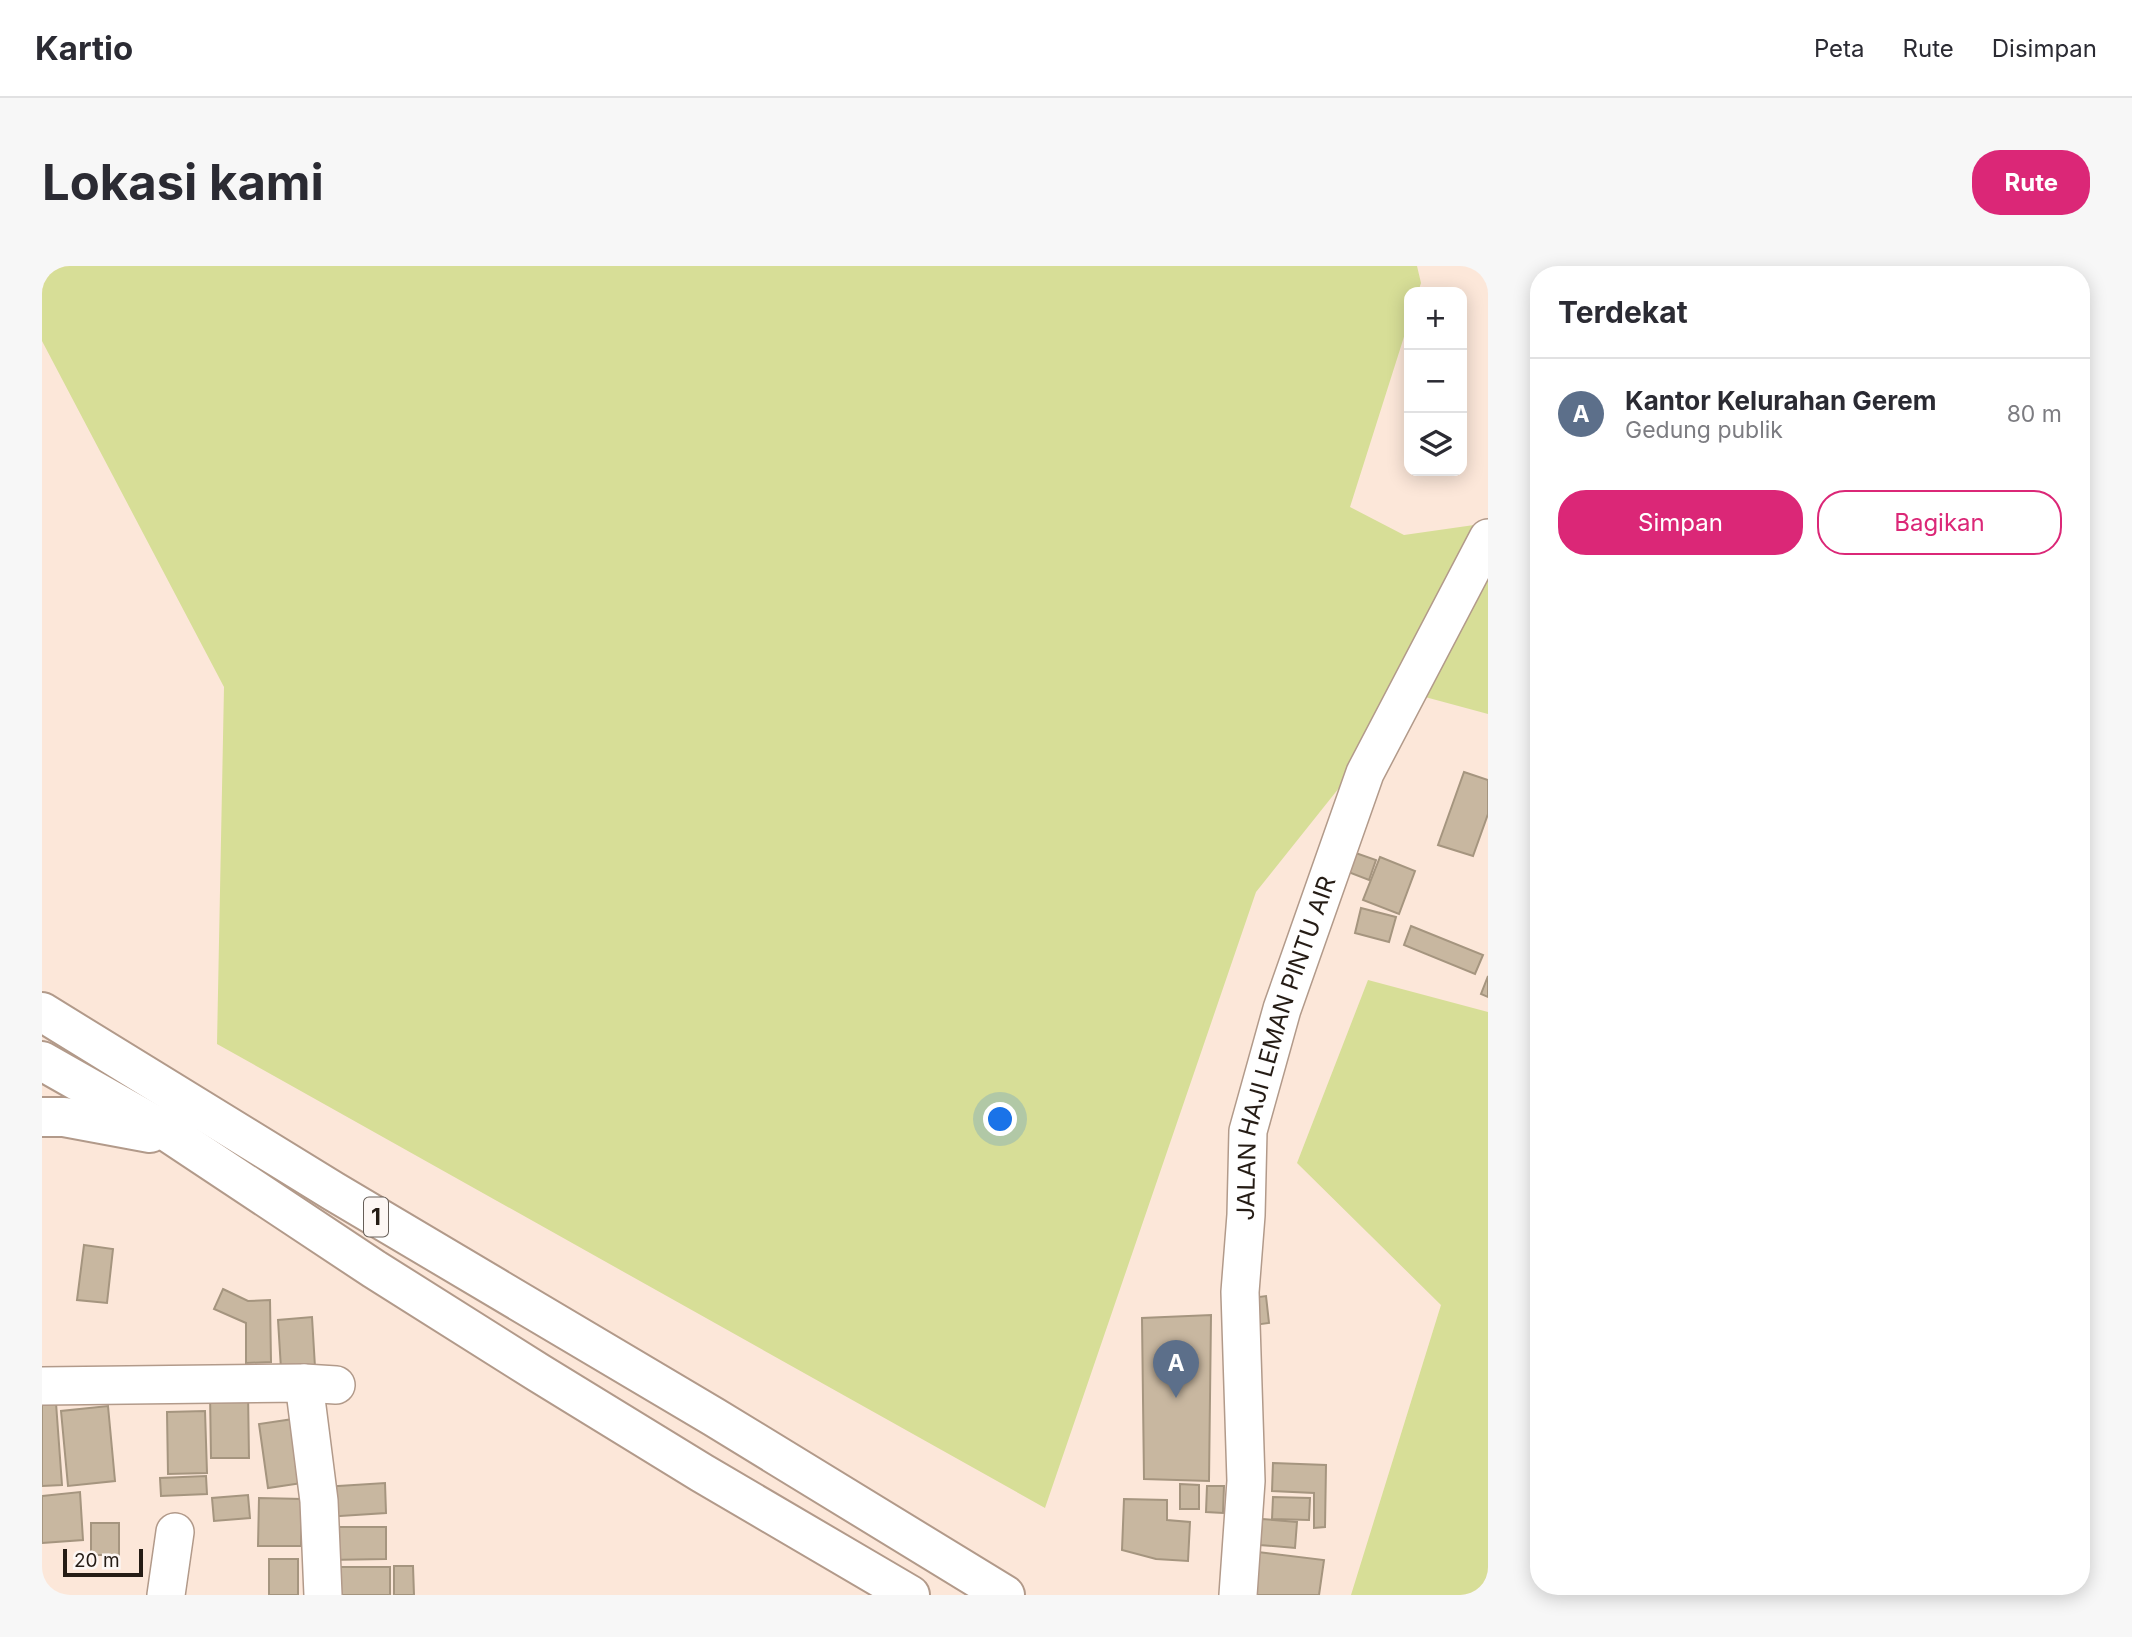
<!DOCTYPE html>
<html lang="id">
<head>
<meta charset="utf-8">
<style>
  body { margin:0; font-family:Inter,sans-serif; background:#f7f7f7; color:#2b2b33 }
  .controls { position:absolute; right:21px; top:21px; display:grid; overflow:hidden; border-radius:14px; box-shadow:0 4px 18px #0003 }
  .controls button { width:63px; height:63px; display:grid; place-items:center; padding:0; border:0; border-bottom:2px solid #e1e1e2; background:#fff; color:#2b2b33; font:35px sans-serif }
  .scale { position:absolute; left:21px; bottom:18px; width:80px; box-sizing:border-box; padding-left:7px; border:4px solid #251c15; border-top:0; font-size:19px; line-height:24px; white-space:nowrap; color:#251c15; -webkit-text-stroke:5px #fdf7f4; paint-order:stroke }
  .you { position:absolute; left:959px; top:854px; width:24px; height:24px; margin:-18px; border:5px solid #fff; border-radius:50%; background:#1a73e8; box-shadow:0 0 0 10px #1a73e833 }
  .badge { display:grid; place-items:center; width:46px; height:46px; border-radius:50%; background:#db2777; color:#fff; font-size:23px; font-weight:700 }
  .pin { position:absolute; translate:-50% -58px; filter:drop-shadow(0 2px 4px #0008) }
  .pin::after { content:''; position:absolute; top:37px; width:24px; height:21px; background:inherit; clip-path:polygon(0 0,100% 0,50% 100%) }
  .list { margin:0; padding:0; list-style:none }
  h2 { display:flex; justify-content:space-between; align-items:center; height:91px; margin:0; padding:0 28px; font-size:30px }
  h2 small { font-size:23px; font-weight:400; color:#7c7c81 }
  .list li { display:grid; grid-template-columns:46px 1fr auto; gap:21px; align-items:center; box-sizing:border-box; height:112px; padding:0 28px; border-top:2px solid #e1e1e2 }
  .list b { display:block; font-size:26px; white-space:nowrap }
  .list p { margin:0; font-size:23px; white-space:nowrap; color:#7c7c81 }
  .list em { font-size:23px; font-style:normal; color:#7c7c81 }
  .actions { display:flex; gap:14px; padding:21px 28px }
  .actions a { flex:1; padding:16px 0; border:2px solid #db2777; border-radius:28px; text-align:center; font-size:24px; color:#db2777 }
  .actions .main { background:#db2777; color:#fff }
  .icon { flex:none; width:38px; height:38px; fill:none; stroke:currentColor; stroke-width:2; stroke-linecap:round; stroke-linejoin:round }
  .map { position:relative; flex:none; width:1446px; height:1329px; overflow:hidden; border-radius:28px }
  header { display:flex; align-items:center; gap:42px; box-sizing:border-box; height:98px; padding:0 35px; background:#fff; border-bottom:2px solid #e1e1e2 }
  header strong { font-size:33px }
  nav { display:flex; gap:38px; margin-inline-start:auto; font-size:24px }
  .intro { display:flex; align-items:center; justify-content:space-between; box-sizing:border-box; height:168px; padding:0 42px }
  h1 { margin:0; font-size:49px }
  .button { padding:18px 32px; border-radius:28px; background:#db2777; color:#fff; font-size:24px; font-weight:700 }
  main { display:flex; gap:42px; padding:0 42px }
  aside { flex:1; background:#fff; border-radius:28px; box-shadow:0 4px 18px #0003 }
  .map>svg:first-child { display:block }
  .green { fill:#d7de97 }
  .building { fill:#c8b7a0; stroke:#a5957f; stroke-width:2 }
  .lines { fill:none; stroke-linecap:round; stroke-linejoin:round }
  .minor-casing { stroke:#b29a8a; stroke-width:40 }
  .highway-casing { stroke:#b29a8a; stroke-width:42 }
  .minor { stroke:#fff; stroke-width:37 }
  .highway { stroke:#fff; stroke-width:38 }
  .labels { text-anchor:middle; stroke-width:7; stroke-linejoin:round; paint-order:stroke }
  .shield { fill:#fdf7f4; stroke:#665e58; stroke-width:2 }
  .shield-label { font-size:23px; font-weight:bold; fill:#251c15 }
  .street-label { font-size:24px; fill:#251c15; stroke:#fdf7f4 }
</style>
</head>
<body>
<header>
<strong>Kartio</strong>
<nav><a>Peta</a><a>Rute</a><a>Disimpan</a></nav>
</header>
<div class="intro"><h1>Lokasi kami</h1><a class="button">Rute</a></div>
<main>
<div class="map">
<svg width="1446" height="1329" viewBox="0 0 1446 1329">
  <rect width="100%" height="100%" fill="#fce7d9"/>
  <g class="green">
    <path d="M 0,0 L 1375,0 L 1379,17 L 1376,26 L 1367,26 L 1367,55 L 1308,241 L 1362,269 L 1446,257 L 1446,448 L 1372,428 L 1214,626 L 1003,1242 L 175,778 L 182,421 L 0,75 Z"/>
    <path d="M 1326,714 L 1446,746 L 1446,1329 L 1309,1329 L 1399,1039 L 1255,897 Z"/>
  </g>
  <g class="building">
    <path d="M 1422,506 L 1446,514 L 1446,548 L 1431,590 L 1396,579 Z"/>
    <path d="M 1308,585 L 1334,594 L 1327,614 L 1301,604 Z"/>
    <path d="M 1338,591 L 1373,605 L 1357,648 L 1321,634 Z"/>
    <path d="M 1319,642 L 1354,651 L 1347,676 L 1313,667 Z"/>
    <path d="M 1369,660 L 1441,689 L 1433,708 L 1362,679 Z"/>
    <path d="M 1446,710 L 1446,731 L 1439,728 Z"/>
    <path d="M 42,979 L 71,983 L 65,1037 L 35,1034 Z"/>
    <path d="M 181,1023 L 206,1035 L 228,1034 L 229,1096 L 204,1097 L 204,1057 L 172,1043 Z"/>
    <path d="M 1224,1030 L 1227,1057 L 1205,1060 L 1201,1033 Z"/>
    <path d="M 1169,1049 L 1167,1215 L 1102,1213 L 1100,1052 Z"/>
    <path d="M 270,1051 L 273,1101 L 239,1103 L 236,1054 Z"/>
    <path d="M 206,1126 L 207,1192 L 169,1192 L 168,1127 Z"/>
    <path d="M 14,1137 L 20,1219 L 0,1220 L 0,1138 Z"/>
    <path d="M 66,1140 L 73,1215 L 26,1220 L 19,1145 Z"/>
    <path d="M 163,1145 L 165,1207 L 126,1208 L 125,1146 Z"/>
    <path d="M 258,1152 L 267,1216 L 226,1222 L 217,1158 Z"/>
    <path d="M 1231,1197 L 1284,1199 L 1283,1261 L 1272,1262 L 1272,1227 L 1230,1225 Z"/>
    <path d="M 164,1210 L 165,1228 L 119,1230 L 118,1212 Z"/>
    <path d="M 343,1217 L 344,1247 L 283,1251 L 281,1221 Z"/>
    <path d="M 1138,1218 L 1157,1219 L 1157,1243 L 1138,1243 Z"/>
    <path d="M 1165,1220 L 1182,1220 L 1181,1247 L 1164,1246 Z"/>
    <path d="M 38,1226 L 41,1274 L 0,1277 L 0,1230 Z"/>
    <path d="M 206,1229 L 208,1252 L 172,1255 L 170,1232 Z"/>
    <path d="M 1231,1231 L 1268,1232 L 1267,1254 L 1230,1253 Z"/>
    <path d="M 217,1232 L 260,1233 L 259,1280 L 216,1280 Z"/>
    <path d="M 1082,1233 L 1125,1234 L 1125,1254 L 1148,1256 L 1146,1295 L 1114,1293 L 1080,1284 Z"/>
    <path d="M 1220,1253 L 1255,1256 L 1253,1282 L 1218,1279 Z"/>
    <rect x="49" y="1257" width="28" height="32"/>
    <path d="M 285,1261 L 344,1261 L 344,1293 L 285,1294 Z"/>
    <path d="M 1216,1286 L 1282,1294 L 1277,1329 L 1211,1329 Z"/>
    <rect x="227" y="1293" width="29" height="36"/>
    <path d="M 352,1300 L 371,1300 L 372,1329 L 352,1329 Z"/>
    <rect x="289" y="1301" width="59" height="28"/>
  </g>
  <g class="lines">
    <defs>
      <g id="minor">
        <path d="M 262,1117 L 277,1235 L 281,1329"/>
        <path d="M 0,1120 L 262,1117 L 294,1119"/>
        <path d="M 124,1329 L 133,1266"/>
        <path id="s1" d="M 1196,1329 L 1204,1215 L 1198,1026 L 1204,949 L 1206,865 L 1240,743 L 1323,507 L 1446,272"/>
      </g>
      <g id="highway">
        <path d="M 0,746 L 291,925 L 672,1151 L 963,1329"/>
        <path d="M 0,795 L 127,867 L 332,1003 L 497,1107 L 660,1207 L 868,1329"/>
        <path d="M 0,851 L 22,851 L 108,867"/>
      </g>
    </defs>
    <use href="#minor" class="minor-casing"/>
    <use href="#highway" class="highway-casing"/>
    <use href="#minor" class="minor"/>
    <use href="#highway" class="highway"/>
  </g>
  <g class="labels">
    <rect class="shield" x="322" y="931.5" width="24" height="39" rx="5"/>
    <g class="shield-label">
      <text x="334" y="959">1</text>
    </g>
    <g class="street-label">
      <text dy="8" stroke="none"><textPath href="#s1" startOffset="553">JALAN HAJI LEMAN PINTU AIR</textPath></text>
    </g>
  </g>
</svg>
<div class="controls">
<button>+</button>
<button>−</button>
<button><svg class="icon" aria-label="layers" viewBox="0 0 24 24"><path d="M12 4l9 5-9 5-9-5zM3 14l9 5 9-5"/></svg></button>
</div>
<div class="scale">20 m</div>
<div class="you"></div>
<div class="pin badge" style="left:1134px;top:1132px;background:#5c6f8a">A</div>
</div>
<aside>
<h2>Terdekat<small></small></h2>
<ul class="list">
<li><span class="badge" style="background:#5c6f8a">A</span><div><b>Kantor Kelurahan Gerem</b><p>Gedung publik</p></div><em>80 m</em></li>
</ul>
<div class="actions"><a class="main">Simpan</a><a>Bagikan</a></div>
</aside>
</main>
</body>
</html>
